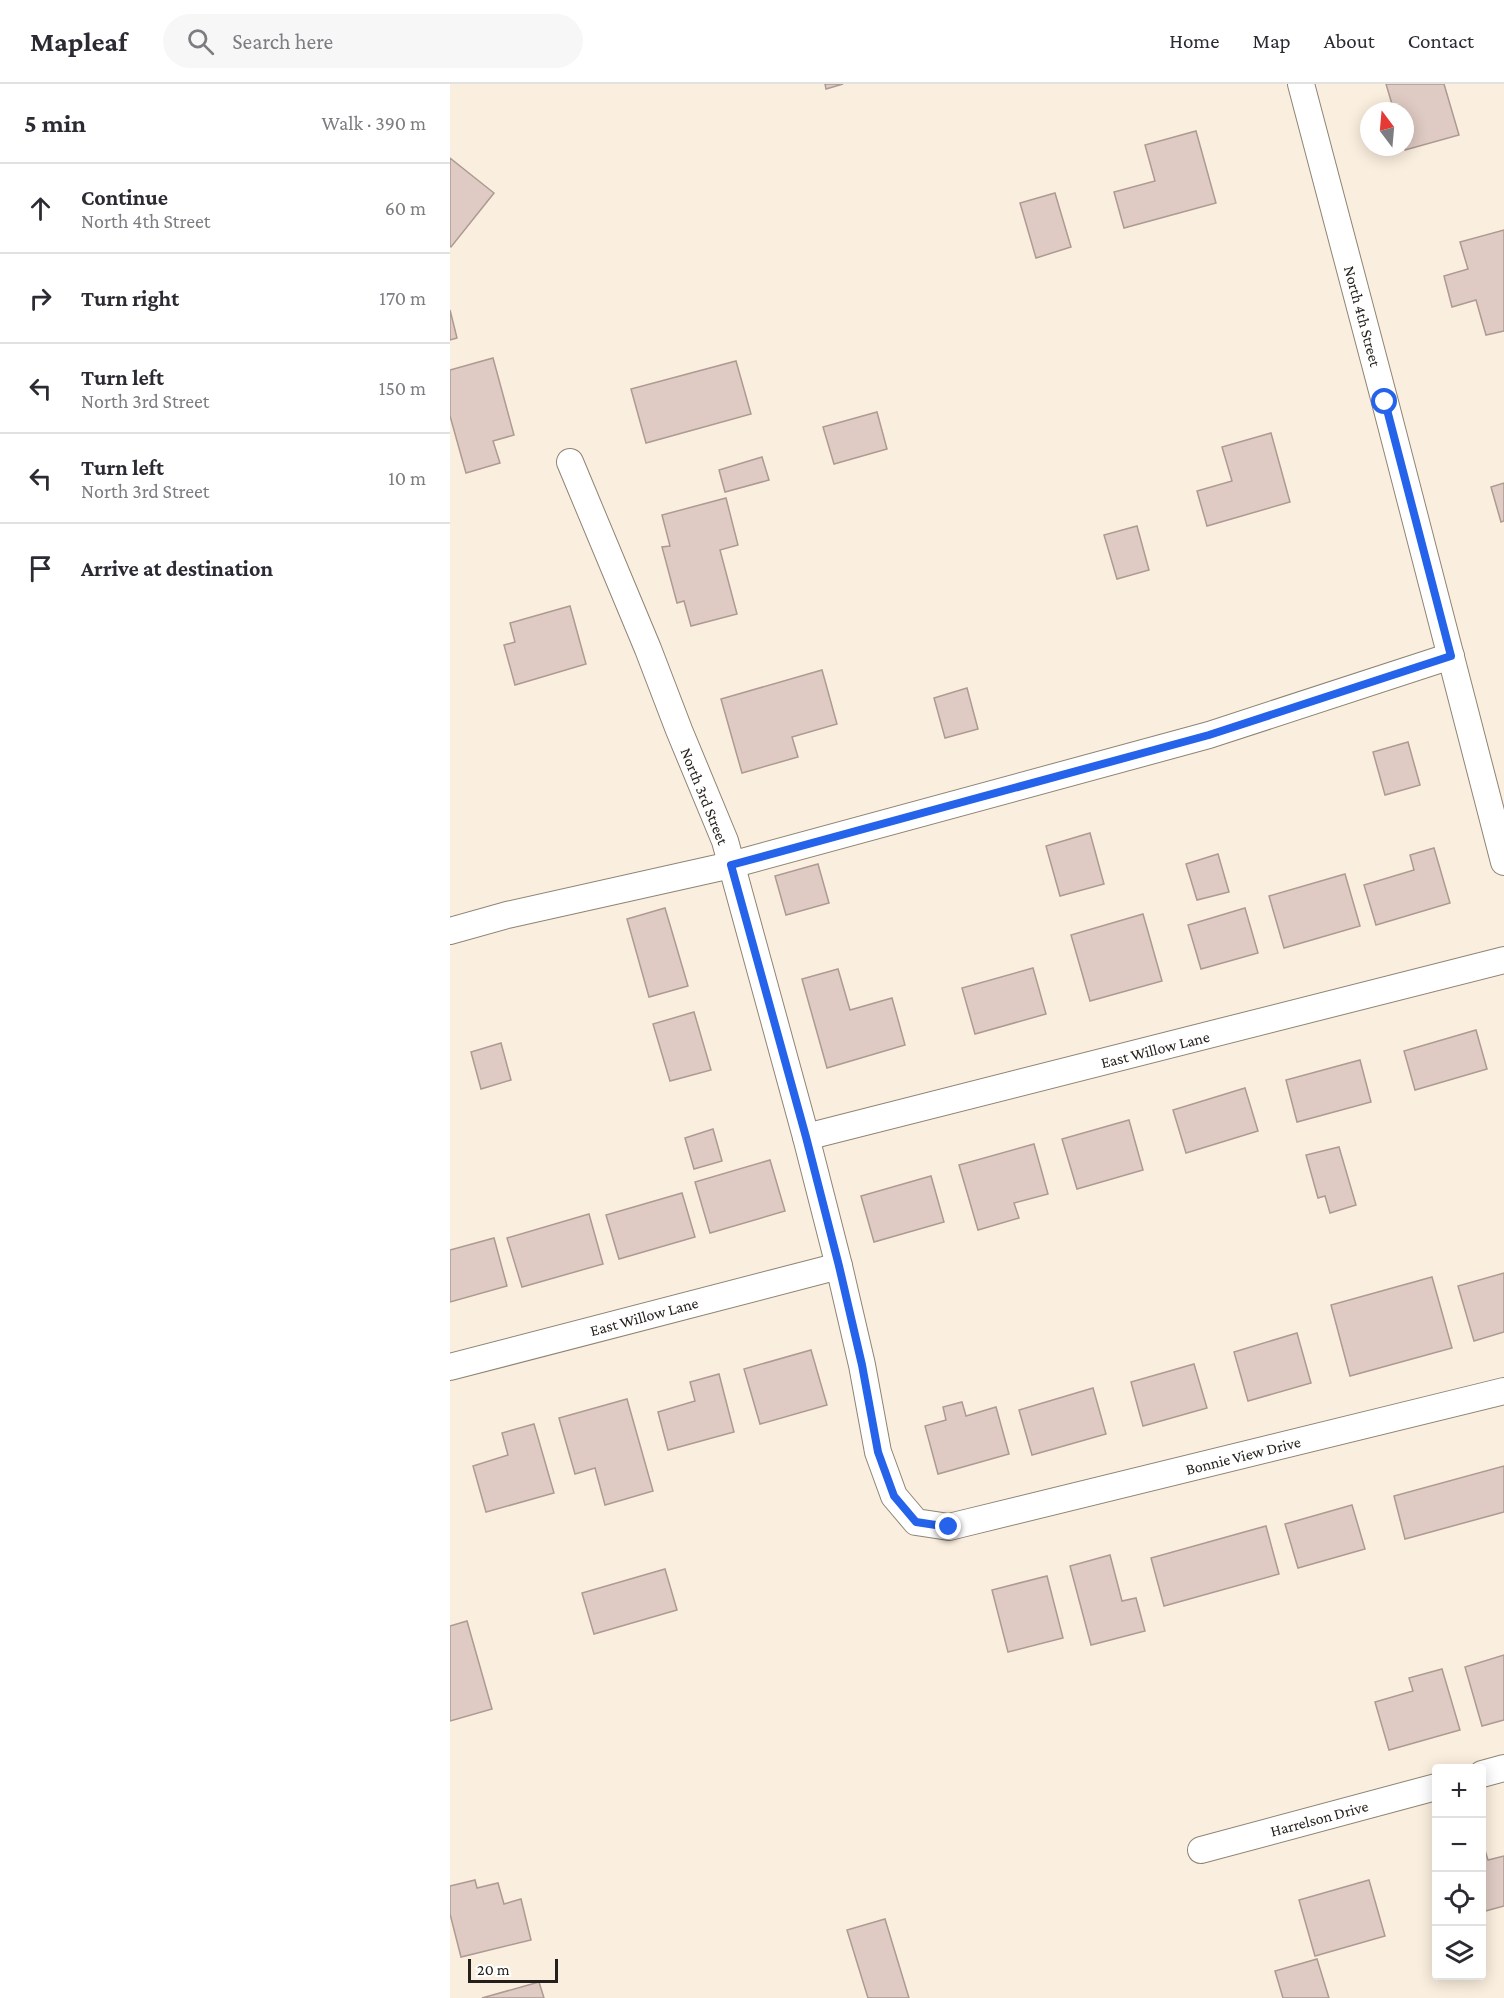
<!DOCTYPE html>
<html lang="en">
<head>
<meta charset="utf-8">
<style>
  body { margin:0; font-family:"Crimson Pro",serif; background:#f7f7f7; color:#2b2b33 }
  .controls { position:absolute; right:18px; bottom:18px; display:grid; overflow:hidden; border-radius:6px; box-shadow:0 3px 15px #0003 }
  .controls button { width:54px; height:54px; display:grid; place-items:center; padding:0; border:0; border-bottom:2px solid #e1e1e2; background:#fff; color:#2b2b33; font:30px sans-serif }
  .compass { position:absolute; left:910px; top:18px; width:54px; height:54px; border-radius:50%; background:#fff; box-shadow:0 3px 15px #0003; rotate:344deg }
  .scale { position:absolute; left:18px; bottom:15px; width:90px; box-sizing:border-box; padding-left:6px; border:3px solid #25201b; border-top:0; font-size:16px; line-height:21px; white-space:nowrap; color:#25201b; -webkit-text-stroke:4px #fff; paint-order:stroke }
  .stop { position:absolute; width:18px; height:18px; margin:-14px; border:4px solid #2563eb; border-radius:50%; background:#fff }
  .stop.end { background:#2563eb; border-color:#fff; box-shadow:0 2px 6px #0008 }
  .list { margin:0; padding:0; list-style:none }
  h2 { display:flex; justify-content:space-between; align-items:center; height:78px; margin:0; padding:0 24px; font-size:26px }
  h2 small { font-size:20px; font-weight:400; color:#7c7c81 }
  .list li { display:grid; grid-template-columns:39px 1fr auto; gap:18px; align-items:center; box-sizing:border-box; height:90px; padding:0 24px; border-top:2px solid #e1e1e2 }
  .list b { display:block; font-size:22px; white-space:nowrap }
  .list p { margin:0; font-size:20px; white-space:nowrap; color:#7c7c81 }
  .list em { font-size:20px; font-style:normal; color:#7c7c81 }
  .icon { flex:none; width:33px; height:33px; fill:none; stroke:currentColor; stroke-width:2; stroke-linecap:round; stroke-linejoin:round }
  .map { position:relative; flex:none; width:1054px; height:1914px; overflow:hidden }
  header { display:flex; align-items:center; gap:36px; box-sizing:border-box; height:84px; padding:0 30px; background:#fff; border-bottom:2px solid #e1e1e2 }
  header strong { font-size:28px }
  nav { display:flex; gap:33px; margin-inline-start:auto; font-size:21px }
  .search { width:420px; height:54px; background:#f7f7f7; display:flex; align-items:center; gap:15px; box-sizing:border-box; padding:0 21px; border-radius:33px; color:#7c7c81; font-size:22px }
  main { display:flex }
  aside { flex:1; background:#fff }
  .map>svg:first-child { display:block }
  .building { fill:#dfcbc3; stroke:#ad9a92; stroke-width:1.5 }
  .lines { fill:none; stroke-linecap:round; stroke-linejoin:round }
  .minor-casing { stroke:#8e8475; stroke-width:28 }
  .minor { stroke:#fff; stroke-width:26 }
  .route { stroke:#2563eb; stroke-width:8 }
  .labels { text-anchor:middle; stroke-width:6; stroke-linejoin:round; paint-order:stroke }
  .street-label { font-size:16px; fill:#25201b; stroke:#fff }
</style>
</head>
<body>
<header>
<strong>Mapleaf</strong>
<div class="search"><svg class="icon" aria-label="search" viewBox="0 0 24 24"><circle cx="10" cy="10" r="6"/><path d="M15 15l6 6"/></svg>Search here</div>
<nav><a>Home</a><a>Map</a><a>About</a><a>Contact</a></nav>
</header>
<main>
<aside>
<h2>5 min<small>Walk · 390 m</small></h2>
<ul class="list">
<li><svg class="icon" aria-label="ahead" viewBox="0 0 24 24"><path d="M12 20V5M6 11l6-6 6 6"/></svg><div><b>Continue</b><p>North 4th Street</p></div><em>60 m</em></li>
<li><svg class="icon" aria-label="right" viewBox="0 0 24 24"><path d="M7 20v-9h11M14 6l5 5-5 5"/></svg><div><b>Turn right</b></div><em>170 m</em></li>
<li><svg class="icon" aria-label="left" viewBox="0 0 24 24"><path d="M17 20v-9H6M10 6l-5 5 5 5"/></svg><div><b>Turn left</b><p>North 3rd Street</p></div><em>150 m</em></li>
<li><svg class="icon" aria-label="left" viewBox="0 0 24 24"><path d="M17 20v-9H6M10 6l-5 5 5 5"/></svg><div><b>Turn left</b><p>North 3rd Street</p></div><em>10 m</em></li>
<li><svg class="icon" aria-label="arrive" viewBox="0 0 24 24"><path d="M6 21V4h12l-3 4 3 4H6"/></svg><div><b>Arrive at destination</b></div></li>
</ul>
</aside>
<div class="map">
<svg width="1054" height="1914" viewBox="0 0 1054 1914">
  <rect width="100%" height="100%" fill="#faeede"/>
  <g class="building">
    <path d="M 375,0 L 393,0 L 376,5 Z"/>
    <path d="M 936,0 L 994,0 L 1009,51 L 955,66 L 955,27 L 944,27 Z"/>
    <path d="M 746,47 L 766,119 L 674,144 L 664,108 L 705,97 L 695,61 Z"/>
    <path d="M 0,74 L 44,109 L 1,163 L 0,162 Z"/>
    <path d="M 605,109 L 621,163 L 586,174 L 570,119 Z"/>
    <path d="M 1054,146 L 1054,247 L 1036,251 L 1026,216 L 1002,223 L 994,192 L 1018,185 L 1010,158 Z"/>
    <path d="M 0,226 L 7,254 L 0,256 Z"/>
    <path d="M 43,274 L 64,351 L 43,357 L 50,379 L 16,389 L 0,332 L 0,286 Z"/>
    <path d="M 286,277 L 301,330 L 196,359 L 181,305 Z"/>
    <path d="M 427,328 L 437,365 L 384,380 L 373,343 Z"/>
    <path d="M 821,349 L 840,418 L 757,442 L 747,407 L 782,397 L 772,363 Z"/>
    <path d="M 312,373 L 319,396 L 275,408 L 269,386 Z"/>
    <path d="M 1054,399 L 1054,437 L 1051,438 L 1041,403 Z"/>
    <path d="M 276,414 L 288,461 L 270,466 L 287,530 L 241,542 L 234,517 L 227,519 L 212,463 L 220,462 L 212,431 Z"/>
    <path d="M 687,442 L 699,486 L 667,495 L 654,451 Z"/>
    <path d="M 120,522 L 136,580 L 65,601 L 54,561 L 65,558 L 60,539 Z"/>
    <path d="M 372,586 L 387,640 L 342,653 L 348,673 L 292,689 L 271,615 Z"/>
    <path d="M 517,604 L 528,645 L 495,654 L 484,614 Z"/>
    <path d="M 958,658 L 970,701 L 935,711 L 923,668 Z"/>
    <path d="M 640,749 L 654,800 L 610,812 L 596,762 Z"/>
    <path d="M 984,764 L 1000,819 L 926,841 L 914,801 L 964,786 L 960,771 Z"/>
    <path d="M 768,770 L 779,808 L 747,816 L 736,780 Z"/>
    <path d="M 368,780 L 379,819 L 336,831 L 325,792 Z"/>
    <path d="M 895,790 L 910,842 L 834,864 L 819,812 Z"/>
    <path d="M 215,824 L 238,902 L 199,913 L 177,835 Z"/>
    <path d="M 795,824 L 808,869 L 751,885 L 738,841 Z"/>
    <path d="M 693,830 L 712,897 L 640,917 L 621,851 Z"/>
    <path d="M 583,884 L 596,930 L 525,950 L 512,904 Z"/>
    <path d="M 388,885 L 400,926 L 442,914 L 455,961 L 377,984 L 352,895 Z"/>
    <path d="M 244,928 L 261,986 L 220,997 L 203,940 Z"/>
    <path d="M 1026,946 L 1037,985 L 965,1006 L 954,967 Z"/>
    <path d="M 51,959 L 61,996 L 31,1005 L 21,968 Z"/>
    <path d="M 910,976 L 921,1018 L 847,1038 L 836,996 Z"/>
    <path d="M 795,1004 L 808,1047 L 736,1069 L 723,1026 Z"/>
    <path d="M 679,1036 L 693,1086 L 627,1105 L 612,1055 Z"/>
    <path d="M 263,1045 L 272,1077 L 244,1085 L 235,1054 Z"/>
    <path d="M 584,1060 L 598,1110 L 564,1119 L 569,1134 L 528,1146 L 509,1081 Z"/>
    <path d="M 889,1063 L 906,1121 L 880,1129 L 875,1112 L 868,1114 L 856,1071 Z"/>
    <path d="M 320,1076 L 335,1127 L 260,1149 L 245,1098 Z"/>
    <path d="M 481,1092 L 494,1138 L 424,1158 L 411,1112 Z"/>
    <path d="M 232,1109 L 245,1153 L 169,1175 L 156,1131 Z"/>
    <path d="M 139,1130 L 153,1180 L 72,1203 L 57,1154 Z"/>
    <path d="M 44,1154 L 57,1202 L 0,1218 L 0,1166 Z"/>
    <path d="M 1054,1189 L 1054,1248 L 1024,1257 L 1008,1202 Z"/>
    <path d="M 982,1193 L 1002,1264 L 900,1292 L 881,1221 Z"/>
    <path d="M 847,1249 L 861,1299 L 798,1317 L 784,1268 Z"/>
    <path d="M 361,1266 L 377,1321 L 310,1340 L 294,1285 Z"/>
    <path d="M 744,1280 L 757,1324 L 693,1342 L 681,1298 Z"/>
    <path d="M 269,1290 L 284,1348 L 218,1366 L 208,1328 L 245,1317 L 240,1298 Z"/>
    <path d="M 643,1304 L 656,1350 L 582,1371 L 569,1326 Z"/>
    <path d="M 177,1315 L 203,1407 L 155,1421 L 145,1384 L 125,1390 L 109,1334 Z"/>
    <path d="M 512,1318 L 516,1332 L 546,1323 L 559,1370 L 488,1390 L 475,1342 L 496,1336 L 493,1323 Z"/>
    <path d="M 84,1340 L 104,1409 L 36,1428 L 23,1382 L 58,1371 L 52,1349 Z"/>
    <path d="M 1054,1382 L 1054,1428 L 955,1455 L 944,1412 Z"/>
    <path d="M 902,1421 L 915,1465 L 848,1484 L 835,1440 Z"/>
    <path d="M 816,1442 L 829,1490 L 714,1522 L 701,1474 Z"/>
    <path d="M 660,1471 L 672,1517 L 686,1514 L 695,1547 L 641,1561 L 620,1482 Z"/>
    <path d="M 215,1485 L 227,1526 L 144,1550 L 132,1509 Z"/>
    <path d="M 597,1492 L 613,1554 L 558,1568 L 542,1506 Z"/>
    <path d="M 17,1537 L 42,1625 L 0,1637 L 0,1542 Z"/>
    <path d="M 1054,1571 L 1054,1636 L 1032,1642 L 1015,1583 Z"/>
    <path d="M 992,1585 L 1010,1646 L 939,1666 L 925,1618 L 963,1607 L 959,1594 Z"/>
    <path d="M 1032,1763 L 1034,1763 L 1038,1776 L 1054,1772 L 1054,1822 L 1032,1828 Z"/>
    <path d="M 25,1796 L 27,1804 L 48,1799 L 54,1820 L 71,1815 L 81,1856 L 11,1873 L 0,1830 L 0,1802 Z"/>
    <path d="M 919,1796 L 935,1852 L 865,1872 L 849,1816 Z"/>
    <path d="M 435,1835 L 459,1914 L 418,1914 L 397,1846 Z"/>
    <path d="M 867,1875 L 879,1914 L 833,1914 L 825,1887 Z"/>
    <path d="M 89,1898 L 94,1914 L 32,1914 Z"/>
  </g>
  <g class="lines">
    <defs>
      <g id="minor">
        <path d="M 851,0 L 935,318 L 1054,778"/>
        <path d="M 120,378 L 198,565 L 229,646 L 275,757 L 356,1053 L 389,1182 L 412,1281 L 428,1368 L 444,1412 L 466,1438 L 499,1443 L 1054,1307"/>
        <path d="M 0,847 L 57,831 L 281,781 L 759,651 L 1001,572"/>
        <path d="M 356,1053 L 1054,876"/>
        <path d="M 0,1283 L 389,1182"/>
        <path d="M 1032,1690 L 1054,1684"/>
        <path d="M 751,1766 L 986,1703"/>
      </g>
    </defs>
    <use href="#minor" class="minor-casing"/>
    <use href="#minor" class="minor"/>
  </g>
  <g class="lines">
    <path class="route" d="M 499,1443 L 466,1438 L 444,1412 L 428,1368 L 412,1281 L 389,1182 L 356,1053 L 281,781 L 759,651 L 1001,572 L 935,318"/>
  </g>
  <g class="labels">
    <g class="street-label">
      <text transform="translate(913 232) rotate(75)" y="6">North 4th Street</text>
      <text transform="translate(255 712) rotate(68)" y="6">North 3rd Street</text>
      <text transform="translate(705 965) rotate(-14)" y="6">East Willow Lane</text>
      <text transform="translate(194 1232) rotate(-15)" y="6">East Willow Lane</text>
      <text transform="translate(793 1371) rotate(-14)" y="6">Bonnie View Drive</text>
      <text transform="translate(869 1734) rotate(-15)" y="6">Harrelson Drive</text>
    </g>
  </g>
</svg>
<div class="controls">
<button>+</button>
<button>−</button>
<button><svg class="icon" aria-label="locate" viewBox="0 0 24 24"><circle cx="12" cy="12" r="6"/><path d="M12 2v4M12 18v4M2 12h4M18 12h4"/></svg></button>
<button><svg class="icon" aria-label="layers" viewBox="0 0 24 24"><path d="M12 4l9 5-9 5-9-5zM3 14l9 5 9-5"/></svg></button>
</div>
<svg class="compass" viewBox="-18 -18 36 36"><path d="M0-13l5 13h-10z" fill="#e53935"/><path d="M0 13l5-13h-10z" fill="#7c7c81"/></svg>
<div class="scale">20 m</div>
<div class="stop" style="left:935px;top:318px"></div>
<div class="stop end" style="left:499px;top:1443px"></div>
</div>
</main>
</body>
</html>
